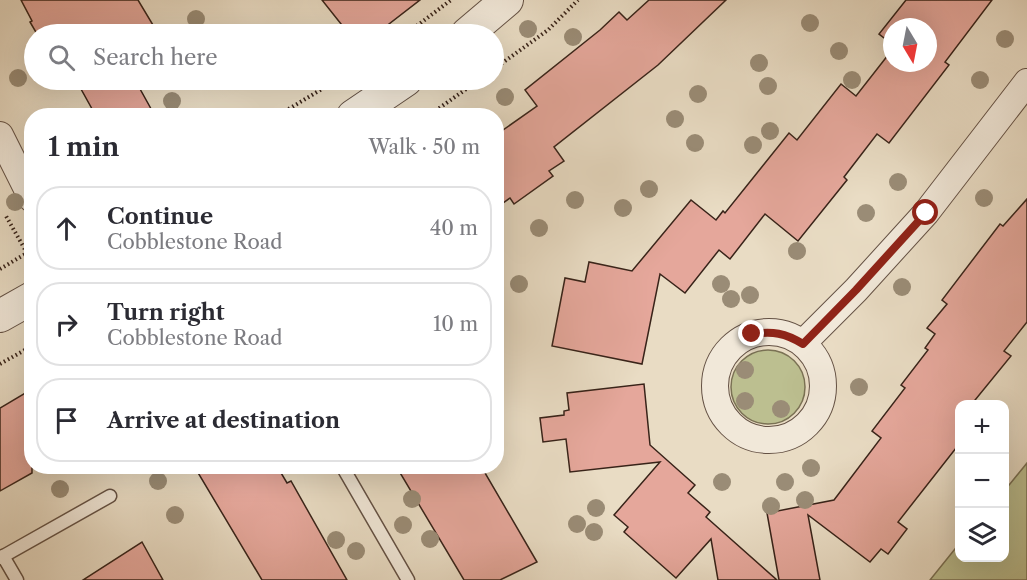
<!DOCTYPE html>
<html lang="en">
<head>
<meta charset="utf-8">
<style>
  body { margin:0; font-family:"Libre Caslon Text",serif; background:#f2f2f3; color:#2b2b33 }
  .controls { position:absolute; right:18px; bottom:18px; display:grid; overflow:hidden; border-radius:12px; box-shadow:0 6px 24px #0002 }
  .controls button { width:54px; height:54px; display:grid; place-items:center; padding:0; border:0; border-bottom:2px solid #e1e1e2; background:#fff; color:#2b2b33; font:30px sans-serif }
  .compass { position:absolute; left:883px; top:18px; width:54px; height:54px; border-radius:50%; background:#fff; box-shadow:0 6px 24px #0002; rotate:170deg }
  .stop { position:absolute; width:18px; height:18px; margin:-14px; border:4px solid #8f2418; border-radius:50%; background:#fff }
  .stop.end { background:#8f2418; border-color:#fff; box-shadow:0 2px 6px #0008 }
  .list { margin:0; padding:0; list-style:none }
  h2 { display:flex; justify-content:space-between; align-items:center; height:78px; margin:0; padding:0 24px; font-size:26px }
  h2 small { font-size:20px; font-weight:400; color:#7c7c81 }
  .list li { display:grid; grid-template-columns:39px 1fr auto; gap:18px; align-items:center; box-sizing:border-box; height:84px; margin:0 12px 12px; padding:0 12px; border:2px solid #e1e1e2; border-radius:24px }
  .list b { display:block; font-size:22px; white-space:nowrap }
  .list p { margin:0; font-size:20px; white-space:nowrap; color:#7c7c81 }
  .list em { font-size:20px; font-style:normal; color:#7c7c81 }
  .icon { flex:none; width:33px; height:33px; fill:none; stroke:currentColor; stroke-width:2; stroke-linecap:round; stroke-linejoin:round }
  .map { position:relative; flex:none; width:1027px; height:580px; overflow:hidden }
  .search { position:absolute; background:#fff; box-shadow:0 6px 24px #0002; left:24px; top:24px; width:480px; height:66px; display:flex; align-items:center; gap:15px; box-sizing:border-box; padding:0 21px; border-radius:33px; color:#7c7c81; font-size:22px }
  .panel { position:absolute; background:#fff; box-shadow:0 6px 24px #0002; left:24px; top:108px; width:480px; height:366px; border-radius:24px }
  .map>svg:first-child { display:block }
  .green { fill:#bcbf90; stroke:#7a7154; stroke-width:1.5 }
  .building { fill:#e5a79b; stroke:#382319; stroke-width:1.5 }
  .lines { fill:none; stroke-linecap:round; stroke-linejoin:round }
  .service-casing { stroke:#645144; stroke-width:15 }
  .minor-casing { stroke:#645144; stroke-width:28 }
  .tertiary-casing { stroke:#645144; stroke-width:34 }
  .path { stroke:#382319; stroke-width:4; stroke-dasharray:1.5 3; stroke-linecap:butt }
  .service { stroke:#f1e8d9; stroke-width:12 }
  .minor { stroke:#f1e8d9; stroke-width:26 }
  .tertiary { stroke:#f1e8d9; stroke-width:32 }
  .tree { fill:#9a8c76 }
  .route { stroke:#8f2418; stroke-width:8 }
</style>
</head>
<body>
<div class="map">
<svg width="1027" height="580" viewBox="0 0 1027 580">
  <rect width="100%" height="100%" fill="#e9dcc4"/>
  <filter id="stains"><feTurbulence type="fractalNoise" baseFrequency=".00333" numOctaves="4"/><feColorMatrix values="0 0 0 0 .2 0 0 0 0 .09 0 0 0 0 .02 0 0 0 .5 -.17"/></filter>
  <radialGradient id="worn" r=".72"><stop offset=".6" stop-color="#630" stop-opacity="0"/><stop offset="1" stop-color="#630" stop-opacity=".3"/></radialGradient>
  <g class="green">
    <circle cx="768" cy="387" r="37"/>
    <path d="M 1027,463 L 1027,580 L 930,580 L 959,544 L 960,558 L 1004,558 L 1005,490 Z"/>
  </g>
  <g class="building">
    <path d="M 21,0 L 138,0 L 156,30 L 149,34 L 37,34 L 30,22 L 32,21 Z"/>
    <path d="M 322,0 L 420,0 L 376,34 L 349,34 Z"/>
    <path d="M 649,0 L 726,0 L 658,65 L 554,147 L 564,161 L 549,171 L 553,176 L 514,204 L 510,198 L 496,208 L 496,135 L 537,106 L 525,90 L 600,30 L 619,12 L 627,20 Z"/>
    <path d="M 906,0 L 992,0 L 945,62 L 949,65 L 889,143 L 877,134 L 844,177 L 847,180 L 798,241 L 765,214 L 730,259 L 719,250 L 685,293 L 660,274 L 642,364 L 552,346 L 565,278 L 585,282 L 589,262 L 632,271 L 691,200 L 716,220 L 723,211 L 725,213 L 789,133 L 797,140 L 841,84 L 856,96 L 892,50 L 892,63 L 928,63 L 928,27 L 892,27 L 892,44 L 879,34 Z"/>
    <path d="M 76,80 L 135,80 L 155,116 L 96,116 Z"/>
    <path d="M 1027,199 L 1027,322 L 1004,351 L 1011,356 L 971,405 L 960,405 L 960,443 L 898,522 L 907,529 L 888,554 L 881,549 L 870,562 L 808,515 L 820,580 L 779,580 L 767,513 L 834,500 L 881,438 L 872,431 L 905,388 L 901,385 L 928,350 L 925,348 L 935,334 L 927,328 L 947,304 L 942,300 L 1000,224 L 1003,226 Z"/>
    <path d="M 644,384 L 650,445 L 695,485 L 688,493 L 710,512 L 706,517 L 777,580 L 718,580 L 711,539 L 676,578 L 624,532 L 628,527 L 614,515 L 660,462 L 570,472 L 566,439 L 543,442 L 540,418 L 564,415 L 564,411 L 569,410 L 567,393 Z"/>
    <path d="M 32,389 L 32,473 L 0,491 L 0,408 Z"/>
    <path d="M 194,466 L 277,466 L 287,483 L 291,481 L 347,580 L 262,580 Z"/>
    <path d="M 396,466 L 481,466 L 537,562 L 500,580 L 464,580 Z"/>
    <path d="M 142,542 L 163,580 L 83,580 Z"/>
  </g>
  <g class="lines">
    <defs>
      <g id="service">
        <path d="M 342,466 L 408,580"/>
        <path d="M 3,556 L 17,580"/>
        <path d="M 0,558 L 110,496"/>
      </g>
      <g id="minor">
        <path d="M 0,135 L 32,199"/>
        <circle cx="769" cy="386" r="54"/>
        <path d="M 803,343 L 856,290 L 926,213 L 1027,82"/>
      </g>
      <g id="tertiary">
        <path d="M 467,34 L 507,0"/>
        <path d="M 353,116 L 406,80"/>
        <path d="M 0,316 L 32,298"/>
      </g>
    </defs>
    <use href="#service" class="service-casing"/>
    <use href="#minor" class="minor-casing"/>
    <use href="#tertiary" class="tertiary-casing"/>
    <g class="path">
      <path d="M 406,34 L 451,0"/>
      <path d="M 494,69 L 548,30 L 578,0"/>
      <path d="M 277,116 L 337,80"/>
      <path d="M 428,116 L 479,80"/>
      <path d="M 0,269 L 27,253 L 6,216"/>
      <path d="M 0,364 L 32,346"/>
    </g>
    <use href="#service" class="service"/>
    <use href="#minor" class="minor"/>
    <use href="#tertiary" class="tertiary"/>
  </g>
  <g class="tree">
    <circle cx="196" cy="19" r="9"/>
    <circle cx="810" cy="23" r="9"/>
    <circle cx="528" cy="29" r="9"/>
    <circle cx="573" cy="37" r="9"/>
    <circle cx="1005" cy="39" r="9"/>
    <circle cx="839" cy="51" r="9"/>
    <circle cx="759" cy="63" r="9"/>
    <circle cx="18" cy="78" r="9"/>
    <circle cx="852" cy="80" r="9"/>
    <circle cx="980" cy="80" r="9"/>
    <circle cx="768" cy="86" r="9"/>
    <circle cx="698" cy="94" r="9"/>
    <circle cx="505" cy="97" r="9"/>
    <circle cx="172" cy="101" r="9"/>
    <circle cx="675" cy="119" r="9"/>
    <circle cx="770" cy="131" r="9"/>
    <circle cx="695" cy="143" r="9"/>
    <circle cx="753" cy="145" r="9"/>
    <circle cx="898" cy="182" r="9"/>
    <circle cx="649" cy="189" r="9"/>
    <circle cx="984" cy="198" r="9"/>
    <circle cx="575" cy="200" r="9"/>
    <circle cx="15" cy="202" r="9"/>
    <circle cx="623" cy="208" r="9"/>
    <circle cx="866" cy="213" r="9"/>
    <circle cx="539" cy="228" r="9"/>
    <circle cx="797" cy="251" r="9"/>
    <circle cx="519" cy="284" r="9"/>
    <circle cx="721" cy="284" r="9"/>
    <circle cx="902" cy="287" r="9"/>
    <circle cx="750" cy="295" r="9"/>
    <circle cx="731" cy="299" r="9"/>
    <circle cx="745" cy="370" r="9"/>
    <circle cx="859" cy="387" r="9"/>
    <circle cx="745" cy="401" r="9"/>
    <circle cx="781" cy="409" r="9"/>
    <circle cx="811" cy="468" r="9"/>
    <circle cx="158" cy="481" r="9"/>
    <circle cx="722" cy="482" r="9"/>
    <circle cx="785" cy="482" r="9"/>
    <circle cx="60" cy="489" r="9"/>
    <circle cx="412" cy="499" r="9"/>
    <circle cx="805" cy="500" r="9"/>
    <circle cx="771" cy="506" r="9"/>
    <circle cx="596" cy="508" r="9"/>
    <circle cx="175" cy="515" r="9"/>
    <circle cx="577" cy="524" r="9"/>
    <circle cx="403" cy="525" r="9"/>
    <circle cx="594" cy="532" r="9"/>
    <circle cx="430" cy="539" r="9"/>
    <circle cx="336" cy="540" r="9"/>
    <circle cx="356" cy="551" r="9"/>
  </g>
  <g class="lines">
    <path class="route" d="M 752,334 C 773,331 785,333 803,344 L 856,290 L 926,213"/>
  </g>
  <rect width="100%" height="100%" filter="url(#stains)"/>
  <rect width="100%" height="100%" fill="url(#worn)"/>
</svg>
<div class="controls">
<button>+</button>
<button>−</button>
<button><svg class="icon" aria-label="layers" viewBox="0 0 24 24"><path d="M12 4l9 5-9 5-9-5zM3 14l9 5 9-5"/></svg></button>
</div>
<svg class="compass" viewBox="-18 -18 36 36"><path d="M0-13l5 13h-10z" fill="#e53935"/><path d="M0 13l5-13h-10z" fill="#7c7c81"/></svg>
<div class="stop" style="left:926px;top:213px"></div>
<div class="stop end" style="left:752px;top:334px"></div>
<div class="search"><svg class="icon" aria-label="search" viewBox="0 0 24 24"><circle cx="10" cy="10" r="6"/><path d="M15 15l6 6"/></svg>Search here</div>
<section class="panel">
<h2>1 min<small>Walk · 50 m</small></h2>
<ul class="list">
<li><svg class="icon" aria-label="ahead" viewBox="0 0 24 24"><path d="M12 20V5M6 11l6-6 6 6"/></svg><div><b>Continue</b><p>Cobblestone Road</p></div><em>40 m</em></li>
<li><svg class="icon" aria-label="right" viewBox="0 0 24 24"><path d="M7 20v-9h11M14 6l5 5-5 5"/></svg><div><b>Turn right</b><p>Cobblestone Road</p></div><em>10 m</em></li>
<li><svg class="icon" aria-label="arrive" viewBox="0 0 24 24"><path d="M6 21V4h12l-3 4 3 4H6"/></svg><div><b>Arrive at destination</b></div></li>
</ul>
</section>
</div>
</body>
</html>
